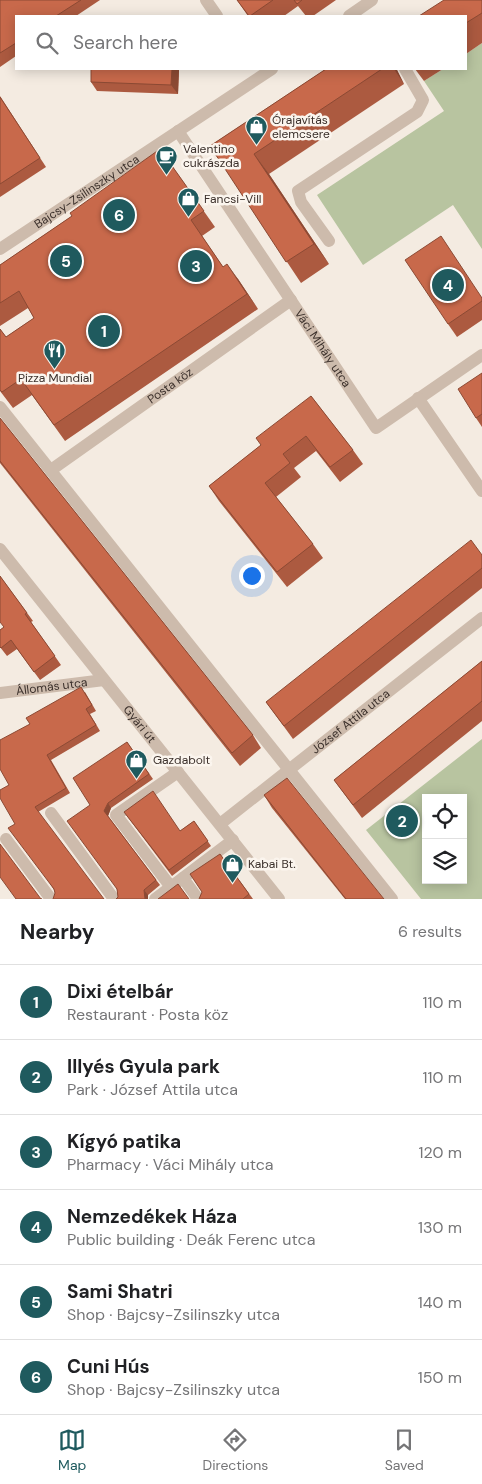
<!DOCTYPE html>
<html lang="en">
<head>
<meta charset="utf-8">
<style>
  body { margin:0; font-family:"DM Sans",sans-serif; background:#f6f6f6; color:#202124 }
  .controls { position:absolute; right:15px; bottom:15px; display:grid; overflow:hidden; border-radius:0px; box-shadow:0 2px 12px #0003 }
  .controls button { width:45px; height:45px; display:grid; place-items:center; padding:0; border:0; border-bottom:1px solid #e0e0e0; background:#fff; color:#202124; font:25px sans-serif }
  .you { position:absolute; left:251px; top:575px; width:18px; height:18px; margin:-12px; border:4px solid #fff; border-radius:50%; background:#1a73e8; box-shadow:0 0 0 8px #1a73e833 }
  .badge { display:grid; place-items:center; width:32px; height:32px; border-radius:50%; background:#1f5a5e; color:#fff; font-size:16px; font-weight:700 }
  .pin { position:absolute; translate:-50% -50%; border:2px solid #fff; box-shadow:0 1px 5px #0006 }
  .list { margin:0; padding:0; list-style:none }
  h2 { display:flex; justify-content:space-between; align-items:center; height:65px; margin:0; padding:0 20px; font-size:21px }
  h2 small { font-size:16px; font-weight:400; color:#757577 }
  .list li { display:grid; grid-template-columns:32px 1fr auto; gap:15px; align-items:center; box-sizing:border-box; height:75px; padding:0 20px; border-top:1px solid #e0e0e0 }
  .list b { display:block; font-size:19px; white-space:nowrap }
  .list p { margin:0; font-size:16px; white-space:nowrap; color:#757577 }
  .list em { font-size:16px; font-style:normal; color:#757577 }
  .icon { flex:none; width:28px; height:28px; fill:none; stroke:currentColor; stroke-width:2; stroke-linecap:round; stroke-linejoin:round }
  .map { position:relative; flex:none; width:482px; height:899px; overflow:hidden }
  .search { position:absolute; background:#fff; box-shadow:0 2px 12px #0003; left:15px; right:15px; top:15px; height:55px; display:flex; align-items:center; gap:12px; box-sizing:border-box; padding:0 18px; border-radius:0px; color:#757577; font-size:19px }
  .sheet { height:515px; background:#fff }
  nav { display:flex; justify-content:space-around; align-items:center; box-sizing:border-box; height:70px; border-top:1px solid #e0e0e0; background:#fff; font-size:14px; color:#757577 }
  nav a { display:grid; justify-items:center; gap:2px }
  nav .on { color:#1f5a5e }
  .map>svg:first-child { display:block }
  .green { fill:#b8c4a0; fill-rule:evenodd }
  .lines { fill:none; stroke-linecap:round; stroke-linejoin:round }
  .minor { stroke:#cdbbac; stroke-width:12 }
  .wall { fill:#ac5a40 }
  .shaded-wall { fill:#8c4a34 }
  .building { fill:#c8694b; stroke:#8c4a34 }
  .labels { text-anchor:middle; stroke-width:5; stroke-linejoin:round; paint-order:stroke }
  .poi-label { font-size:12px; fill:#3b302b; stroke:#fbf5ee; text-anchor:start }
  .street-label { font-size:12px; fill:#3b302b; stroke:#fbf5ee }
</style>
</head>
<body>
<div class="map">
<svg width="482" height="899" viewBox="0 0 482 899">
  <rect width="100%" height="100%" fill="#f4ebe1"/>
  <g class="green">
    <path d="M 482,43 L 482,249 L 453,205 L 363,265 L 317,195 L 444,111 L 424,81 L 443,69 L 466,69 L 466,54 Z"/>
    <path d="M 482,739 L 482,899 L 421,899 L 366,830 ZM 426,798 L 463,798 L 463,880 L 426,880 Z"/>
  </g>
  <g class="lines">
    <g class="minor">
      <path d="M 206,0 L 217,16"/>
      <path d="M 349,16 L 372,0"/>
      <path id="s1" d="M 178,131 L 376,428 L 482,355"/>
      <path d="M 329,241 L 301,202 L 298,191 L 417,112 L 423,100 L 405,69"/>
      <path id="s2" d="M 0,249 L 272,69"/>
      <path d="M 418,398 L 482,491"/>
      <path d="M 0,407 L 392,899"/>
      <path id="s3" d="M 51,470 L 291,300"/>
      <path id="s4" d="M 0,549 L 279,899"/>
      <path id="s5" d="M 0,693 L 104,680"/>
      <path d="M 51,813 L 114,899"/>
      <path id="s6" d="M 220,824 L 482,618"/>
      <path d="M 6,839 L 51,899"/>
      <path d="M 183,878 L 198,899"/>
      <path d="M 171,887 L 116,815 L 178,772"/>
      <path d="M 155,899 L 233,840"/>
    </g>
  </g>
  <g class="wall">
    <path d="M 0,0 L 100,0 L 76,16 L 16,16 L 16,56 L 0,67 Z"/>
    <path d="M 237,0 L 336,0 L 313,16 L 306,16 L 298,6 L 284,16 L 248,16 Z"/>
    <path d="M 482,0 L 482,43 L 466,54 L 466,16 Z"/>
    <path d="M 91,69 L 179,69 L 178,94 L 97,91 L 91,82 Z"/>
    <path d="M 326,69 L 397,69 L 397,70 L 404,84 L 269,174 L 329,264 L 301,283 L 210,146 Z"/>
    <path d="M 415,69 L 443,69 L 424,81 Z"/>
    <path d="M 0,96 L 46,167 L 0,197 Z"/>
    <path d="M 160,149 L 215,227 L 202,236 L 223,267 L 238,279 L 258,309 L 65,441 L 32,395 L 13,408 L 0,391 L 0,329 L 6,337 L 34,318 L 28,308 L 0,326 L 0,265 L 72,216 Z"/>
    <path d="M 482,297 L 482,320 L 457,337 L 448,324 Z"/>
    <path d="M 482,373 L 482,427 L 476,418 Z"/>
    <path d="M 311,396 L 353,450 L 363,464 L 340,482 L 316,451 L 294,468 L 301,477 L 276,497 L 313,544 L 323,558 L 287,587 L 219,501 L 209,486 L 261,445 Z"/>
    <path d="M 0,418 L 253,735 L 261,748 L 240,766 L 0,463 Z"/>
    <path d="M 482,555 L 482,588 L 293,739 L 266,702 Z"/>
    <path d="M 0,576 L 33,621 L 31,622 L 61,665 L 40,680 L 17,649 L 7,656 L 0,647 L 0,630 L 4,627 Z"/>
    <path d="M 482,661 L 482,721 L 362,818 L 334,780 Z"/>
    <path d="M 85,692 L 96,711 L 90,714 L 100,731 L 51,760 L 70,793 L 38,812 L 55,893 L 54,890 L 15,824 L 9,785 L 30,724 Z"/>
    <path d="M 127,742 L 153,779 L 111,808 L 108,816 L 160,885 L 148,895 L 148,899 L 116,899 L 118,897 L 117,890 L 90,805 Z"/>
    <path d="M 264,795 L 384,899 L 345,899 L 272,808 Z"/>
    <path d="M 124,812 L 180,831 L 194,821 L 211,846 L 172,876 Z"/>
    <path d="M 220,854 L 253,899 L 199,899 Z"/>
  </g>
  <g class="shaded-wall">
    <path d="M 172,69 L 179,69 L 178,94 L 171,85 Z"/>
    <path d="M 394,69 L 397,69 L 397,70 L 404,84 Z"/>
    <path d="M 254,154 L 269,174 L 329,264 L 314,244 Z"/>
    <path d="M 227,264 L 238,279 L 258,309 L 247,294 Z"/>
    <path d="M 108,803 L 111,808 L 108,816 L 104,811 Z"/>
    <path d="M 144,890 L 148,895 L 148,899 L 145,899 Z"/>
  </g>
  <g class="building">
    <path d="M 0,0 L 81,0 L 56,16 L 16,16 L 16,43 L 0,53 Z"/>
    <path d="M 237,0 L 273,0 L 250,16 L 249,16 Z"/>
    <path d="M 294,0 L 302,0 L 297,4 Z"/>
    <path d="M 444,0 L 482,0 L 482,13 L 466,23 L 466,16 L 419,16 Z"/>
    <path d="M 91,69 L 172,69 L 171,85 L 91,82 Z"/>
    <path d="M 326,69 L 382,69 L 254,154 L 314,244 L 286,262 L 210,146 Z"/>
    <path d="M 0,97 L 40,158 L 0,184 Z"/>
    <path d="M 160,149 L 204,211 L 191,220 L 223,267 L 227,264 L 247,294 L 54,425 L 21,379 L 2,392 L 0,390 L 0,329 L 6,337 L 34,318 L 19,291 L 0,303 L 0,265 L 72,216 L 70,213 Z"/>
    <path d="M 441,236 L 482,298 L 482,301 L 448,324 L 405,260 Z"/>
    <path d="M 482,373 L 482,414 L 476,418 L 458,389 Z"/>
    <path d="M 311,396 L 353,450 L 330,467 L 306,436 L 283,454 L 290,463 L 265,483 L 313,544 L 277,572 L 209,486 L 261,445 L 256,438 Z"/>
    <path d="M 0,418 L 253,735 L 232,753 L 0,461 Z"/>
    <path d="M 471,540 L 482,555 L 482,568 L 284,726 L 266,702 Z"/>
    <path d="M 0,576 L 27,613 L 25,614 L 55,656 L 34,672 L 11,640 L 1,648 L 0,647 L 0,630 L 4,627 L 0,622 Z"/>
    <path d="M 482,661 L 482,701 L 353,805 L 334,780 Z"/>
    <path d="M 81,687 L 92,705 L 86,709 L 96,725 L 47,755 L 66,788 L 35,807 L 104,899 L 53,899 L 55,893 L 54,889 L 8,828 L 15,824 L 0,798 L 0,790 L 9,785 L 0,769 L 0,740 L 30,724 L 26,718 Z"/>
    <path d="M 127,742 L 149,774 L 108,803 L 104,811 L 156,880 L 144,890 L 145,899 L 116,899 L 118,897 L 117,889 L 67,821 L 90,805 L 73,778 Z"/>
    <path d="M 287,778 L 384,899 L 346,899 L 264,795 Z"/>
    <path d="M 153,791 L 180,831 L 194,821 L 208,841 L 169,870 L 124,812 Z"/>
    <path d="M 0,844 L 41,899 L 42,899 L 16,899 L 0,877 Z"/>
    <path d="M 220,854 L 249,894 L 243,899 L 199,899 L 202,892 L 190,874 Z"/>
    <path d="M 178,884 L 189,899 L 158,899 Z"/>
  </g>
  <defs>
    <symbol id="shop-pin" viewBox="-11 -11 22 30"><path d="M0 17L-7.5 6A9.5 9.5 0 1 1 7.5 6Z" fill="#1f5a5e" stroke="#fbf5ee"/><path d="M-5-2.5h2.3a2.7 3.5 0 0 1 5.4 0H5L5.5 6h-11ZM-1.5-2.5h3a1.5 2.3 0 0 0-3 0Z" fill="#fff"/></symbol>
    <symbol id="cafe-pin" viewBox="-11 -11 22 30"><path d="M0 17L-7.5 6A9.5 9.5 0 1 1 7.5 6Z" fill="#1f5a5e" stroke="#fbf5ee"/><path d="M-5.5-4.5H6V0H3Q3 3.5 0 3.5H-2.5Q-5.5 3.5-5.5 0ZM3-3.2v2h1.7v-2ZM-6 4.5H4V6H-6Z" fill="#fff"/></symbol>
    <symbol id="restaurant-pin" viewBox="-11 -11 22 30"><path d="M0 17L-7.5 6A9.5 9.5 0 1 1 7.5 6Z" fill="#1f5a5e" stroke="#fbf5ee"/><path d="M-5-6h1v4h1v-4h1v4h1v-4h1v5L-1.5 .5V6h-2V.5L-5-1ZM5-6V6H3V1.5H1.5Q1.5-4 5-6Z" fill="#fff"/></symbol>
  </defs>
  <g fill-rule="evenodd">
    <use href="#shop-pin" x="244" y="114" width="25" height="34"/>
    <use href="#cafe-pin" x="154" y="144" width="25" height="34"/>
    <use href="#shop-pin" x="176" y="186" width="25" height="34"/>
    <use href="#restaurant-pin" x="42" y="338" width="25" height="34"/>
    <use href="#shop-pin" x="124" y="748" width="25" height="34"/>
    <use href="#shop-pin" x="220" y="852" width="25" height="34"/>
  </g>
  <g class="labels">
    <g class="poi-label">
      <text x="272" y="124">Órajavítás<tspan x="272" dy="14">elemcsere</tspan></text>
      <text x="183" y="153">Valentino<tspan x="183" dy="14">cukrászda</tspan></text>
      <text x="204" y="203">Fancsi-Vill</text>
      <text x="55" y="382" text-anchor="middle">Pizza Mundial</text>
      <text x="153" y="764">Gazdabolt</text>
      <text x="248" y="868">Kabai Bt.</text>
    </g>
    <g class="street-label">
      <text dy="4" stroke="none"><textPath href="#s2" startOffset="104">Bajcsy-Zsilinszky utca</textPath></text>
      <text dy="4" stroke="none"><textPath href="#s1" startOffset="261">Váci Mihály utca</textPath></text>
      <text dy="4" stroke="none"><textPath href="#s3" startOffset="146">Posta köz</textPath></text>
      <text dy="4" stroke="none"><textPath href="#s5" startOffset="52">Állomás utca</textPath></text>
      <text dy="4" stroke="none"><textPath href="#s6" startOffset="166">József Attila utca</textPath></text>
      <text dy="4" stroke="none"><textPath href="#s4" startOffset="224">Gyári út</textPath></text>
    </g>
  </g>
</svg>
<div class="controls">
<button><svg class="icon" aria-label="locate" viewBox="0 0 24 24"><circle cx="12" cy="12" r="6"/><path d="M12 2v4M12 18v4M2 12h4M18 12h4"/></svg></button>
<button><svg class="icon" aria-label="layers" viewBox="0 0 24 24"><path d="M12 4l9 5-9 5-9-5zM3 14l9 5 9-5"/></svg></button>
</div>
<div class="you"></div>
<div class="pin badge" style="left:104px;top:331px">1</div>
<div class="pin badge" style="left:402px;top:821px">2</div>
<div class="pin badge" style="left:196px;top:266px">3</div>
<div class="pin badge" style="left:448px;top:285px">4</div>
<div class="pin badge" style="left:66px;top:261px">5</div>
<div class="pin badge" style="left:119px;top:215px">6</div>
<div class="search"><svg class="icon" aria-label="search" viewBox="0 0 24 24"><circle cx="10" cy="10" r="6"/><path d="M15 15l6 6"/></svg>Search here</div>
</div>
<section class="sheet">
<h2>Nearby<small>6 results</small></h2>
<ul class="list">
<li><span class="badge">1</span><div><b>Dixi ételbár</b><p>Restaurant · Posta köz</p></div><em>110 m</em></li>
<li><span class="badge">2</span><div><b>Illyés Gyula park</b><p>Park · József Attila utca</p></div><em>110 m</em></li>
<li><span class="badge">3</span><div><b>Kígyó patika</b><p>Pharmacy · Váci Mihály utca</p></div><em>120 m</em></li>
<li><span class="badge">4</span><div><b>Nemzedékek Háza</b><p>Public building · Deák Ferenc utca</p></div><em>130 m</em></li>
<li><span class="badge">5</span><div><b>Sami Shatri</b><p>Shop · Bajcsy-Zsilinszky utca</p></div><em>140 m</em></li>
<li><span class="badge">6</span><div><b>Cuni Hús</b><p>Shop · Bajcsy-Zsilinszky utca</p></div><em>150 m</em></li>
</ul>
</section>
<nav>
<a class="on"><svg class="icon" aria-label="map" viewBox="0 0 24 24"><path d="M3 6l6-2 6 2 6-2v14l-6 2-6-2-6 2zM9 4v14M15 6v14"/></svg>Map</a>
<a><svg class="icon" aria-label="directions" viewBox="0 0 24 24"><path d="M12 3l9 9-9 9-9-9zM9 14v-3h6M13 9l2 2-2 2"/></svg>Directions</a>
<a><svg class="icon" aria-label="saved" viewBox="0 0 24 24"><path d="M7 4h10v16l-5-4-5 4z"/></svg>Saved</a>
</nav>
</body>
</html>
